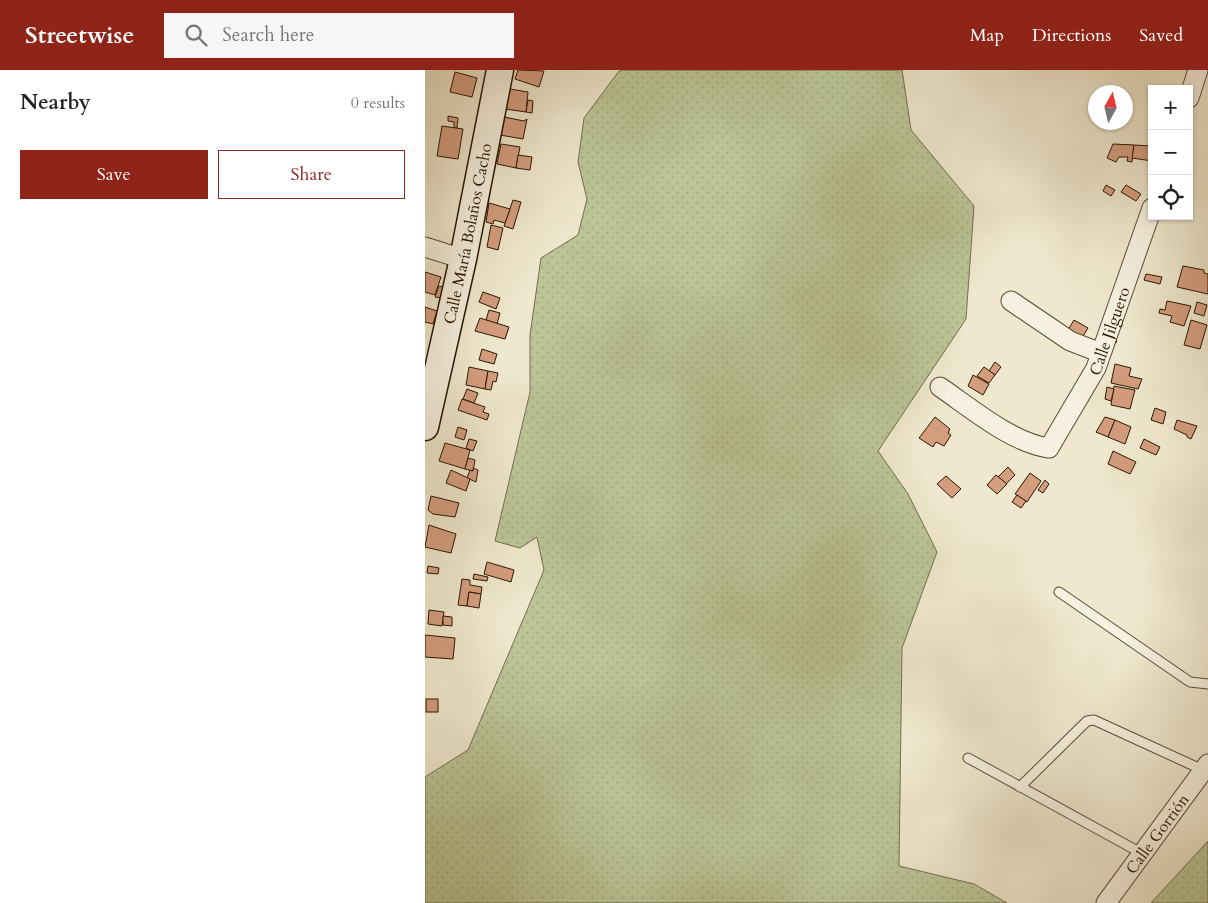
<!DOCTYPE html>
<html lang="en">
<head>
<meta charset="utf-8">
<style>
  body { margin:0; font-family:Cardo,serif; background:#f6f6f6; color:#202124 }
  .controls { position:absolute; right:15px; top:15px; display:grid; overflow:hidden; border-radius:0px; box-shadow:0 1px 4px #0004 }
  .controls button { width:45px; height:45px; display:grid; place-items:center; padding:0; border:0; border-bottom:1px solid #e0e0e0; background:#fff; color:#202124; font:25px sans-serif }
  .compass { position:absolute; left:663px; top:15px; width:45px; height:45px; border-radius:50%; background:#fff; box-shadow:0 1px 4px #0004; rotate:8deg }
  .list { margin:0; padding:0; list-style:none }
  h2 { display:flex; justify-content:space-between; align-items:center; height:65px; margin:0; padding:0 20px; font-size:21px }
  h2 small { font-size:16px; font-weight:400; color:#757577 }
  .actions { display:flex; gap:10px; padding:15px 20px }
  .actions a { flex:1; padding:11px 0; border:1px solid #8f2418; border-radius:0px; text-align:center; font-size:18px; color:#8f2418 }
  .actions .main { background:#8f2418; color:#fff }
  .icon { flex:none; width:28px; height:28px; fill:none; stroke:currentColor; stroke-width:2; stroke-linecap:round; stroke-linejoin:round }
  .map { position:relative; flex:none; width:783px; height:833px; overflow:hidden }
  header { display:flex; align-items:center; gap:30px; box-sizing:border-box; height:70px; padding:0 25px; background:#8f2418; color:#fff }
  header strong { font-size:24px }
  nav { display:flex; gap:28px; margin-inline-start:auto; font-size:18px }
  .search { width:350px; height:45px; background:#f6f6f6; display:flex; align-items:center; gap:12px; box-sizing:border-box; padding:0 18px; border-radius:0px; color:#757577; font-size:19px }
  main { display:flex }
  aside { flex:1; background:#fff }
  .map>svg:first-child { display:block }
  .grass { fill:url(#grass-dots); stroke:#726e4c }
  .building { fill:#d49d7e; stroke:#2a1701 }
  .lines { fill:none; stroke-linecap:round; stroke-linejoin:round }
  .lane-casing { stroke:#5b4b34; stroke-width:11 }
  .street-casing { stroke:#5b4b34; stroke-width:21 }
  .secondary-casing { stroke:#2a1701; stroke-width:29 }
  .lane { stroke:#f5f0df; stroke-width:9 }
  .street { stroke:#f5f0df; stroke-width:19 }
  .secondary { stroke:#f5f0df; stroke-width:26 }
  .labels { text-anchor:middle; stroke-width:4; stroke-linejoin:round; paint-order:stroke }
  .street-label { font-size:16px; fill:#2a1701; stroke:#f5f0df }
</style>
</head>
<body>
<header>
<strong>Streetwise</strong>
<div class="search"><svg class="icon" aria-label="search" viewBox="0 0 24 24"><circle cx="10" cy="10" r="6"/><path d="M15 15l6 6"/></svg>Search here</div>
<nav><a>Map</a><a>Directions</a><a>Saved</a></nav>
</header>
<main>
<aside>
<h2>Nearby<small>0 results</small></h2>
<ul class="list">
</ul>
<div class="actions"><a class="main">Save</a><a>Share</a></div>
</aside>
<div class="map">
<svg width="783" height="833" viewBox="0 0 783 833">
  <defs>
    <pattern id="grass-dots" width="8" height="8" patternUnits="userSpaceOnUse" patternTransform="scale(1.25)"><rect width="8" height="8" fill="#bbc597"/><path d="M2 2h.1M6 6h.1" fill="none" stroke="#a1a880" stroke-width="1.8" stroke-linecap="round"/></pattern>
  </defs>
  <rect width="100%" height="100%" fill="#efe8ce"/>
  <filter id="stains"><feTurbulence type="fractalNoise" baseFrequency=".004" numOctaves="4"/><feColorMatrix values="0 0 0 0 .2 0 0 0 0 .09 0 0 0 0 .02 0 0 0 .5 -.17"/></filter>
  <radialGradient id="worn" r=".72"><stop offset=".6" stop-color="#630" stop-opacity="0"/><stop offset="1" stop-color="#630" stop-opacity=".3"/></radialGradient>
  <g class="grass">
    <path d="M 198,0 L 477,0 L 486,60 L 549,136 L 541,249 L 453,381 L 483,424 L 512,482 L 477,578 L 474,796 L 549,814 L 582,833 L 0,833 L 0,707 L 43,680 L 119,500 L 112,467 L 95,478 L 70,471 L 105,322 L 105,265 L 116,188 L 153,165 L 162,129 L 153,92 L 159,48 L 194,1 Z"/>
    <path d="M 783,771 L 783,833 L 726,833 Z"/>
  </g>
  <g class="building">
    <path d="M 93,0 L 119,1 L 114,17 L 90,9 Z"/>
    <path d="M 30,2 L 52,8 L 47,27 L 25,22 Z"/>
    <path d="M 85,19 L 103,22 L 101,42 L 80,39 Z"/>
    <path d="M 103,30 L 108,31 L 107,43 L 101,42 Z"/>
    <path d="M 23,46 L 33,48 L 32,58 L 29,58 L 29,52 L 23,51 Z"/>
    <path d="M 79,47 L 99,51 L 102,49 L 98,69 L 75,65 Z"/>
    <path d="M 17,56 L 38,59 L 33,89 L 12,86 Z"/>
    <path d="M 76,74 L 95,77 L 91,98 L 72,94 Z"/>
    <path d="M 688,74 L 709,75 L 707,92 L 702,91 L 703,87 L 694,87 L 691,92 L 682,88 Z"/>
    <path d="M 709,75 L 727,76 L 727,91 L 707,88 Z"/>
    <path d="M 93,85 L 107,87 L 105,100 L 91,98 Z"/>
    <path d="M 681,115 L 690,120 L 686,126 L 678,121 Z"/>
    <path d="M 701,115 L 716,124 L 711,131 L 696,122 Z"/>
    <path d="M 88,130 L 96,132 L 88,159 L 79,156 Z"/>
    <path d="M 64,133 L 85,139 L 80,153 L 69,150 L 68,154 L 61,152 Z"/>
    <path d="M 66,155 L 78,158 L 73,180 L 62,177 Z"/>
    <path d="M 758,196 L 779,200 L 779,203 L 783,204 L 783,224 L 752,217 Z"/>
    <path d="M 0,202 L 16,207 L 10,225 L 0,222 Z"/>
    <path d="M 721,204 L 737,207 L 735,214 L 719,210 Z"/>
    <path d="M 14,216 L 18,217 L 16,228 L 10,227 Z"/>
    <path d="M 58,222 L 75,228 L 71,239 L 54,232 Z"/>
    <path d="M 742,231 L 766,236 L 759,256 L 745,252 L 747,246 L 734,243 L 735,239 L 740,240 Z"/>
    <path d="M 772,232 L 782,235 L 779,246 L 769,243 Z"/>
    <path d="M 0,237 L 12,241 L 8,254 L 0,252 Z"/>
    <path d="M 64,240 L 75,243 L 72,254 L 61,250 Z"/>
    <path d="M 55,248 L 84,257 L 80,269 L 50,261 Z"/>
    <path d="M 649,250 L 663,258 L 654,273 L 640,265 Z"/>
    <path d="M 766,250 L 782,255 L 775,279 L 759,275 Z"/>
    <path d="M 57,279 L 72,284 L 69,294 L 54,290 Z"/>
    <path d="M 570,292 L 576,297 L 570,305 L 564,301 Z"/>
    <path d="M 690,294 L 706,298 L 704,306 L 717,309 L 713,319 L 686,313 Z"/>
    <path d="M 44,297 L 63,301 L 60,319 L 41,315 Z"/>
    <path d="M 559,297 L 570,305 L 564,313 L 552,306 Z"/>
    <path d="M 63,301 L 73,303 L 71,312 L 68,311 L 66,320 L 60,319 Z"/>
    <path d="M 548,305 L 564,314 L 558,325 L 543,316 Z"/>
    <path d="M 689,316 L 710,320 L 705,339 L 686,335 Z"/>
    <path d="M 682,317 L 689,319 L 686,331 L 680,329 Z"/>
    <path d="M 42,319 L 53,323 L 49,333 L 38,329 Z"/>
    <path d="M 37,329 L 60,337 L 58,342 L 64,344 L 62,350 L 33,340 Z"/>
    <path d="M 730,338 L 741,342 L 738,354 L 726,350 Z"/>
    <path d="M 510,347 L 525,359 L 523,363 L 526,365 L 519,376 L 511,372 L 508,377 L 494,368 Z"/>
    <path d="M 680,347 L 690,350 L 683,367 L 671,362 Z"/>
    <path d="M 690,350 L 706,357 L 700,374 L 683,367 Z"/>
    <path d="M 752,350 L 772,356 L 766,369 L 762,367 L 762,365 L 749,359 Z"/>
    <path d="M 33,357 L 42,360 L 39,370 L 30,367 Z"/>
    <path d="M 44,369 L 52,371 L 48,381 L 41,378 Z"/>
    <path d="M 719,369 L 735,377 L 731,385 L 715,378 Z"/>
    <path d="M 20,373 L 45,380 L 40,399 L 14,391 Z"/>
    <path d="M 688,381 L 711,392 L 705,404 L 683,394 Z"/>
    <path d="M 43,388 L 50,390 L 48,401 L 40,399 Z"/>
    <path d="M 583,397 L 590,405 L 581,414 L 573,407 Z"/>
    <path d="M 48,398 L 53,400 L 51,412 L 42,408 L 45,400 L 48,401 Z"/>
    <path d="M 26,400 L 45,409 L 41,421 L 21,413 Z"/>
    <path d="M 605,403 L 616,411 L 602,432 L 590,424 Z"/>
    <path d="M 571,405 L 582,414 L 572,424 L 562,415 Z"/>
    <path d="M 521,406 L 536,419 L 527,428 L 512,414 Z"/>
    <path d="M 620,410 L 624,414 L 618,423 L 613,420 Z"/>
    <path d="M 592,425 L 601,431 L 596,438 L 587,432 Z"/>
    <path d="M 6,426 L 34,433 L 30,447 L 8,444 L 3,440 Z"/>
    <path d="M 4,455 L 31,464 L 26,483 L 0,477 Z"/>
    <path d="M 62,492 L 89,500 L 86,512 L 59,504 Z"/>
    <path d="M 3,496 L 14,498 L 13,504 L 2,503 Z"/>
    <path d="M 49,504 L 63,507 L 62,511 L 48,509 Z"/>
    <path d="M 37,509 L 45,510 L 45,515 L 57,517 L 56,524 L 44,522 L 42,536 L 33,535 Z"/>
    <path d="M 44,522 L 56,524 L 54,538 L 42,536 Z"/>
    <path d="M 4,540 L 19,542 L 17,556 L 3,554 Z"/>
    <path d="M 18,546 L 27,547 L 27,556 L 18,555 Z"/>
    <path d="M 0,565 L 30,568 L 28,589 L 0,587 Z"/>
    <rect x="1" y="629" width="12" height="13"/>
  </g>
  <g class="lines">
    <defs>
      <g id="lane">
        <path d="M 634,522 L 765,612 L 783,614"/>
        <path d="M 543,688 L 718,784"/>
        <path d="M 595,717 L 662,651 L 669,650 L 778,700"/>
      </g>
      <g id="street">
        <path d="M 764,28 L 773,0"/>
        <path d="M 0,177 L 38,189"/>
        <path d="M 586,231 L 645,271 L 676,283"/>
        <path id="s1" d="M 515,317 C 546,338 587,373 624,378 L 671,298 L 727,138"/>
        <path id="s2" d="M 681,833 L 783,694"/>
      </g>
      <g id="secondary">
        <path id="s3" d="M 0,357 L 38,189 L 75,0"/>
      </g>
    </defs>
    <use href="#lane" class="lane-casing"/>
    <use href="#street" class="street-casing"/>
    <use href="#secondary" class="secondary-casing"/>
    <use href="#lane" class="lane"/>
    <use href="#street" class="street"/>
    <use href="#secondary" class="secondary"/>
  </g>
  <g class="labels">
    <g class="street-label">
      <text dy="6" stroke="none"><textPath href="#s3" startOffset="198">Calle María Bolaños Cacho</textPath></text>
      <text dy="6" stroke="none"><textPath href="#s1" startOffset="258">Calle Jilguero</textPath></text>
      <text dy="6" stroke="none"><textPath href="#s2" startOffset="86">Calle Gorrión</textPath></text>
    </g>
  </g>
  <rect width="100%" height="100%" filter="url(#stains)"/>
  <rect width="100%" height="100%" fill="url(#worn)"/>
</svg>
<div class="controls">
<button>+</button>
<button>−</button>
<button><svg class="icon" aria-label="locate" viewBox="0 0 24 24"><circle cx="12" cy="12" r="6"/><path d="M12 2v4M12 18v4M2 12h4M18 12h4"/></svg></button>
</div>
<svg class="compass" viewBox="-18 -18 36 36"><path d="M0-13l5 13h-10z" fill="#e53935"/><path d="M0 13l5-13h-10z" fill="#757577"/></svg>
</div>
</main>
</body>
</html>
